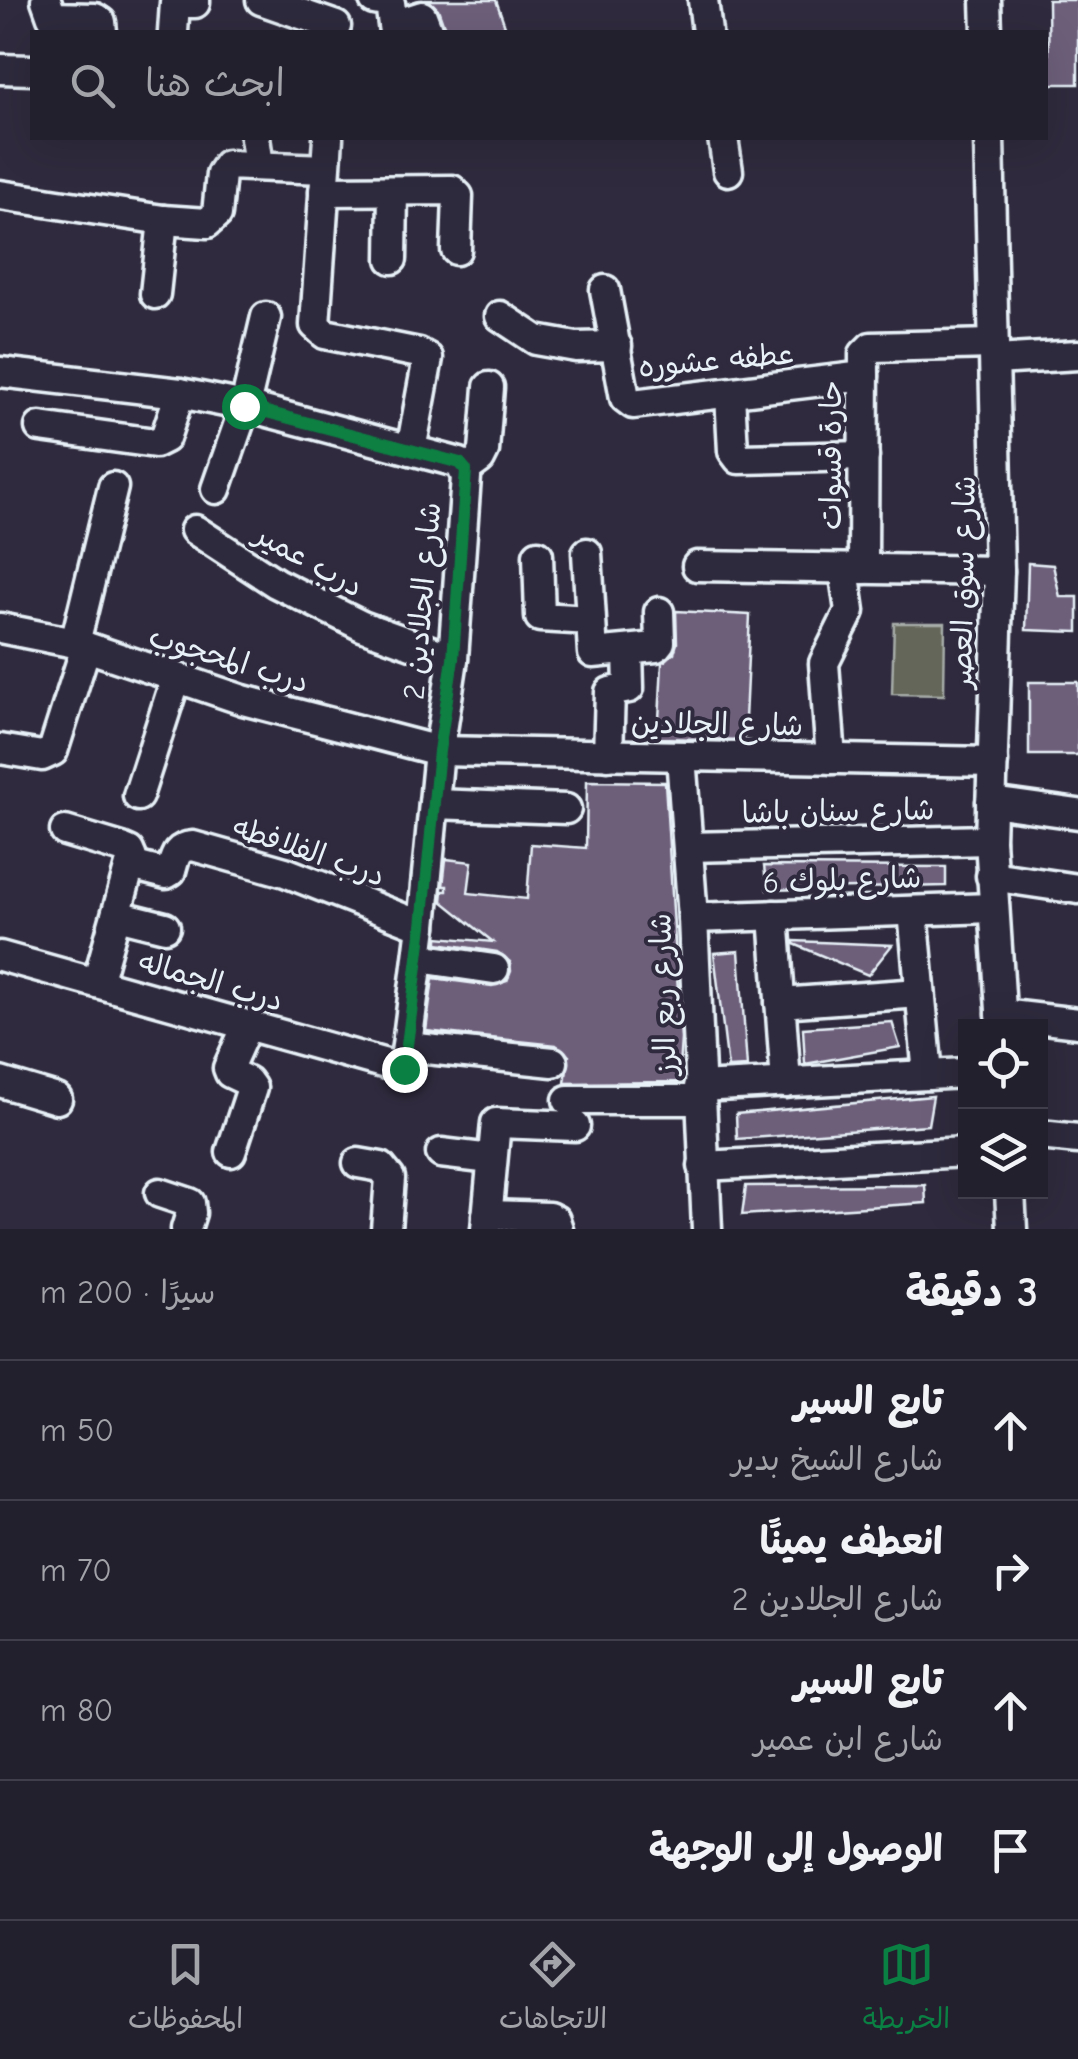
<!DOCTYPE html>
<html lang="ar">
<head>
<meta charset="utf-8">
<style>
  body { margin:0; font-family:"Comic Neue","Playpen Sans Arabic",sans-serif; background:#2f2d3a; color:#f1f3f6; direction:rtl }
  .controls { position:absolute; right:30px; bottom:30px; display:grid; overflow:hidden; border-radius:0px; box-shadow:0 10px 40px #0002 }
  .controls button { width:90px; height:90px; display:grid; place-items:center; padding:0; border:0; border-bottom:2px solid #403e4a; background:#23202e; color:#f1f3f6; font:50px sans-serif }
  .stop { position:absolute; width:30px; height:30px; margin:-22px; border:8px solid #0b8043; border-radius:50%; background:#fff }
  .stop.end { background:#0b8043; border-color:#fff; box-shadow:0 2px 10px #0008 }
  .list { margin:0; padding:0; list-style:none }
  h2 { display:flex; justify-content:space-between; align-items:center; height:130px; margin:0; padding:0 40px; font-size:42px }
  h2 small { font-size:32px; font-weight:400; color:#a3a3aa }
  .list li { display:grid; grid-template-columns:65px 1fr auto; gap:30px; align-items:center; box-sizing:border-box; height:140px; padding:0 40px; border-top:2px solid #403e4a }
  .list b { display:block; font-size:38px; white-space:nowrap }
  .list p { margin:0; font-size:32px; white-space:nowrap; color:#a3a3aa }
  .list em { font-size:32px; font-style:normal; color:#a3a3aa }
  .icon { flex:none; width:55px; height:55px; fill:none; stroke:currentColor; stroke-width:2; stroke-linecap:round; stroke-linejoin:round }
  .map { position:relative; flex:none; width:1078px; height:1229px; overflow:hidden; direction:ltr }
  .search { position:absolute; background:#23202e; box-shadow:0 10px 40px #0002; left:30px; right:30px; top:30px; height:110px; display:flex; align-items:center; gap:25px; box-sizing:border-box; padding:0 35px; border-radius:0px; color:#a3a3aa; font-size:38px }
  .sheet { height:690px; background:#23202e }
  nav { display:flex; justify-content:space-around; align-items:center; box-sizing:border-box; height:140px; border-top:2px solid #403e4a; background:#23202e; font-size:28px; color:#a3a3aa }
  nav a { display:grid; justify-items:center; gap:5px }
  nav .on { color:#0b8043 }
  .map>svg:first-child { display:block }
  .green { fill:#646658; stroke:#a6aca8; stroke-width:2.5 }
  .building { fill:#6d5e7a; stroke:#e8f1f8; stroke-width:2.5 }
  .lines { fill:none; stroke-linecap:round; stroke-linejoin:round }
  .minor-casing { stroke:#e8f1f8; stroke-width:35 }
  .minor { stroke:#2f2a3d; stroke-width:28 }
  .route { stroke:#0b8043; stroke-width:12 }
  .labels { text-anchor:middle; stroke-width:8; stroke-linejoin:round; paint-order:stroke }
  .street-label { font-size:30px; fill:#e8f1f8; stroke:#2f2a3d }
</style>
</head>
<body>
<div class="map">
<svg width="1078" height="1229" viewBox="0 0 1078 1229">
  <rect width="100%" height="100%" fill="#2f2a3d"/>
  <filter id="ink" filterUnits="userSpaceOnUse"><feTurbulence type="fractalNoise" baseFrequency=".01" numOctaves="2"/><feDisplacementMap in="SourceGraphic" scale="20" xChannelSelector="R" yChannelSelector="G"/><feConvolveMatrix kernelMatrix="1 2 1 2 8 2 1 2 1" color-interpolation-filters="sRGB"/></filter>
  <g filter="url(#ink)">
    <path class="green" d="M 894,623 L 945,623 L 944,695 L 892,694 Z"/>
    <g class="building">
      <path d="M 428,0 L 496,0 L 505,26 L 485,32 L 454,32 L 444,26 L 438,9 Z"/>
      <path d="M 1048,0 L 1078,0 L 1078,84 L 1049,84 Z"/>
      <path d="M 1028,563 L 1053,565 L 1060,597 L 1078,597 L 1078,632 L 1026,630 Z"/>
      <path d="M 676,611 L 750,615 L 744,740 L 658,738 L 662,663 L 674,653 L 677,643 Z"/>
      <rect x="1029" y="682" width="49" height="73"/>
      <path d="M 587,781 L 665,782 L 681,1039 L 678,1082 L 565,1083 L 569,1056 L 556,1045 L 426,1031 L 433,978 L 492,986 L 507,981 L 511,971 L 510,962 L 497,952 L 438,943 L 438,937 L 493,942 L 442,901 L 443,891 L 447,891 L 447,886 L 443,886 L 446,859 L 472,862 L 468,893 L 527,899 L 531,844 L 586,848 Z"/>
      <path d="M 764,866 L 946,867 L 946,886 L 767,890 Z"/>
      <path d="M 793,941 L 892,945 L 868,975 L 794,944 Z"/>
      <path d="M 739,951 L 747,1067 L 728,1068 L 714,953 Z"/>
      <path d="M 892,1022 L 900,1047 L 805,1064 L 803,1028 Z"/>
      <path d="M 933,1096 L 928,1125 L 737,1139 L 736,1114 Z"/>
      <path d="M 925,1185 L 926,1203 L 742,1215 L 746,1186 Z"/>
    </g>
    <g class="lines">
      <defs>
        <g id="minor">
          <path d="M 46,0 L 52,17 L 95,18 L 101,22 L 102,32"/>
          <path d="M 261,0 L 336,26"/>
          <path d="M 374,0 L 390,3 L 394,32"/>
          <path d="M 703,0 L 707,32"/>
          <path d="M 986,0 L 987,32"/>
          <path d="M 394,25 L 422,16 L 428,32"/>
          <path d="M 173,32 L 175,3 L 195,3 L 195,0"/>
          <path d="M 0,69 L 32,70"/>
          <path d="M 255,138 L 259,165"/>
          <path d="M 328,138 L 315,325 L 325,334 L 419,353 L 428,358 L 411,450"/>
          <path d="M 723,138 L 728,171"/>
          <path d="M 989,138 L 999,571 L 990,840 L 1002,1026"/>
          <path d="M 324,191 L 452,190 L 458,196 L 456,250"/>
          <path d="M 0,195 L 163,220 L 207,223 L 217,214 L 221,174 L 227,165 L 325,169"/>
          <path d="M 392,259 L 393,191"/>
          <path d="M 605,290 L 625,398 L 633,404 L 864,376"/>
          <path d="M 155,294 L 163,220"/>
          <path d="M 500,316 L 536,340 L 576,347 L 617,346"/>
          <path d="M 995,360 L 1078,355"/>
          <path d="M 0,372 L 180,393 L 245,406 L 460,463 L 466,477 L 453,659 L 439,751 L 422,926 L 404,1069 L 0,956"/>
          <path d="M 730,394 L 733,451 L 739,459 L 864,456"/>
          <path d="M 40,427 L 155,443 L 165,438 L 180,393"/>
          <path d="M 465,470 L 480,459 L 484,451 L 489,387"/>
          <path d="M 216,489 L 245,406 L 266,317"/>
          <path d="M 195,530 L 276,583 L 362,626 L 453,659"/>
          <path d="M 587,553 L 593,653 L 656,647 L 660,642 L 659,612"/>
          <path d="M 538,555 L 540,617 L 590,620"/>
          <path d="M 697,566 L 999,571"/>
          <path d="M 863,569 L 864,354 L 871,347 L 994,344"/>
          <path d="M 0,628 L 75,643 L 243,700 L 439,751 L 993,762"/>
          <path d="M 75,643 L 113,487"/>
          <path d="M 0,749 L 42,756 L 53,751 L 86,647"/>
          <path d="M 608,755 L 610,692 L 629,688 L 628,650"/>
          <path d="M 681,756 L 693,918 L 707,1229"/>
          <path d="M 831,759 L 824,663 L 850,611 L 844,569"/>
          <path d="M 138,796 L 176,678"/>
          <path d="M 991,802 L 1078,814"/>
          <path d="M 434,804 L 566,809"/>
          <path d="M 65,831 L 122,848 L 129,851 L 132,858 L 97,983"/>
          <path d="M 688,847 L 990,840"/>
          <path d="M 131,865 L 166,874 L 171,871 C 175,857 176,847 193,846 L 285,872 L 422,926"/>
          <path d="M 991,876 L 1078,889"/>
          <path d="M 913,911 L 928,1075"/>
          <path d="M 117,915 L 165,927"/>
          <path d="M 774,915 L 786,1083"/>
          <path d="M 693,918 L 993,908"/>
          <path d="M 419,958 L 494,969"/>
          <path d="M 780,1003 L 920,993"/>
          <path d="M 1001,1014 L 1078,1023"/>
          <path d="M 407,1047 L 553,1062"/>
          <path d="M 0,1082 L 57,1099"/>
          <path d="M 699,1087 L 966,1073"/>
          <path d="M 568,1100 L 700,1100"/>
          <path d="M 1040,1135 L 1078,1139"/>
          <path d="M 231,1152 L 252,1088 L 247,1081 L 230,1073 L 228,1068 L 247,1026"/>
          <path d="M 441,1153 L 491,1159"/>
          <path d="M 358,1163 L 381,1167 L 390,1178 L 386,1229"/>
          <path d="M 703,1166 L 966,1152"/>
          <path d="M 1010,1192 L 1012,1229"/>
          <path d="M 160,1193 L 190,1203 L 191,1213 L 186,1229"/>
          <path d="M 487,1215 L 549,1217 L 555,1220 L 558,1229"/>
          <path d="M 486,1229 L 496,1123 L 575,1126"/>
        </g>
      </defs>
      <use href="#minor" class="minor-casing"/>
      <use href="#minor" class="minor"/>
    </g>
  </g>
  <g class="lines" filter="url(#ink)">
    <path class="route" d="M 244,406 L 460,463 L 466,470 L 453,659 L 439,751 L 422,926 L 404,1069"/>
  </g>
  <g class="labels">
    <g class="street-label">
      <text transform="translate(716 360) rotate(-5)" y="10">عطفه عشوره</text>
      <text transform="translate(831 455) rotate(-90)" y="10">حارة قسوات</text>
      <text transform="translate(309 560) rotate(29)" y="10">درب عمير</text>
      <text transform="translate(963 582) rotate(-89)" y="10">شارع سوق العصر</text>
      <text transform="translate(422 601) rotate(-85)" y="10">شارع الجلادين 2</text>
      <text transform="translate(229 659) rotate(17)" y="10">درب المحجوب</text>
      <text transform="translate(717 724) rotate(1)" y="10">شارع الجلادين</text>
      <text transform="translate(838 811) rotate(-1)" y="10">شارع سنان باشا</text>
      <text transform="translate(309 851) rotate(19)" y="10">درب الفلافطه</text>
      <text transform="translate(842 880) rotate(-2)" y="10">شارع بلوك 6</text>
      <text transform="translate(211 981) rotate(16)" y="10">درب الجماله</text>
      <text transform="translate(663 994) rotate(-92)" y="10">شارع ربع الرز</text>
    </g>
  </g>
</svg>
<div class="controls">
<button><svg class="icon" aria-label="locate" viewBox="0 0 24 24"><circle cx="12" cy="12" r="6"/><path d="M12 2v4M12 18v4M2 12h4M18 12h4"/></svg></button>
<button><svg class="icon" aria-label="layers" viewBox="0 0 24 24"><path d="M12 4l9 5-9 5-9-5zM3 14l9 5 9-5"/></svg></button>
</div>
<div class="stop" style="left:244px;top:406px"></div>
<div class="stop end" style="left:404px;top:1069px"></div>
<div class="search"><svg class="icon" aria-label="search" viewBox="0 0 24 24"><circle cx="10" cy="10" r="6"/><path d="M15 15l6 6"/></svg>ابحث هنا</div>
</div>
<section class="sheet">
<h2>3 دقيقة<small>سيرًا · 200 m</small></h2>
<ul class="list">
<li><svg class="icon" aria-label="ahead" viewBox="0 0 24 24"><path d="M12 20V5M6 11l6-6 6 6"/></svg><div><b>تابع السير</b><p>شارع الشيخ بدير</p></div><em>50 m</em></li>
<li><svg class="icon" aria-label="right" viewBox="0 0 24 24"><path d="M7 20v-9h11M14 6l5 5-5 5"/></svg><div><b>انعطف يمينًا</b><p>شارع الجلادين 2</p></div><em>70 m</em></li>
<li><svg class="icon" aria-label="ahead" viewBox="0 0 24 24"><path d="M12 20V5M6 11l6-6 6 6"/></svg><div><b>تابع السير</b><p>شارع ابن عمير</p></div><em>80 m</em></li>
<li><svg class="icon" aria-label="arrive" viewBox="0 0 24 24"><path d="M6 21V4h12l-3 4 3 4H6"/></svg><div><b>الوصول إلى الوجهة</b></div></li>
</ul>
</section>
<nav>
<a class="on"><svg class="icon" aria-label="map" viewBox="0 0 24 24"><path d="M3 6l6-2 6 2 6-2v14l-6 2-6-2-6 2zM9 4v14M15 6v14"/></svg>الخريطة</a>
<a><svg class="icon" aria-label="directions" viewBox="0 0 24 24"><path d="M12 3l9 9-9 9-9-9zM9 14v-3h6M13 9l2 2-2 2"/></svg>الاتجاهات</a>
<a><svg class="icon" aria-label="saved" viewBox="0 0 24 24"><path d="M7 4h10v16l-5-4-5 4z"/></svg>المحفوظات</a>
</nav>
</body>
</html>
